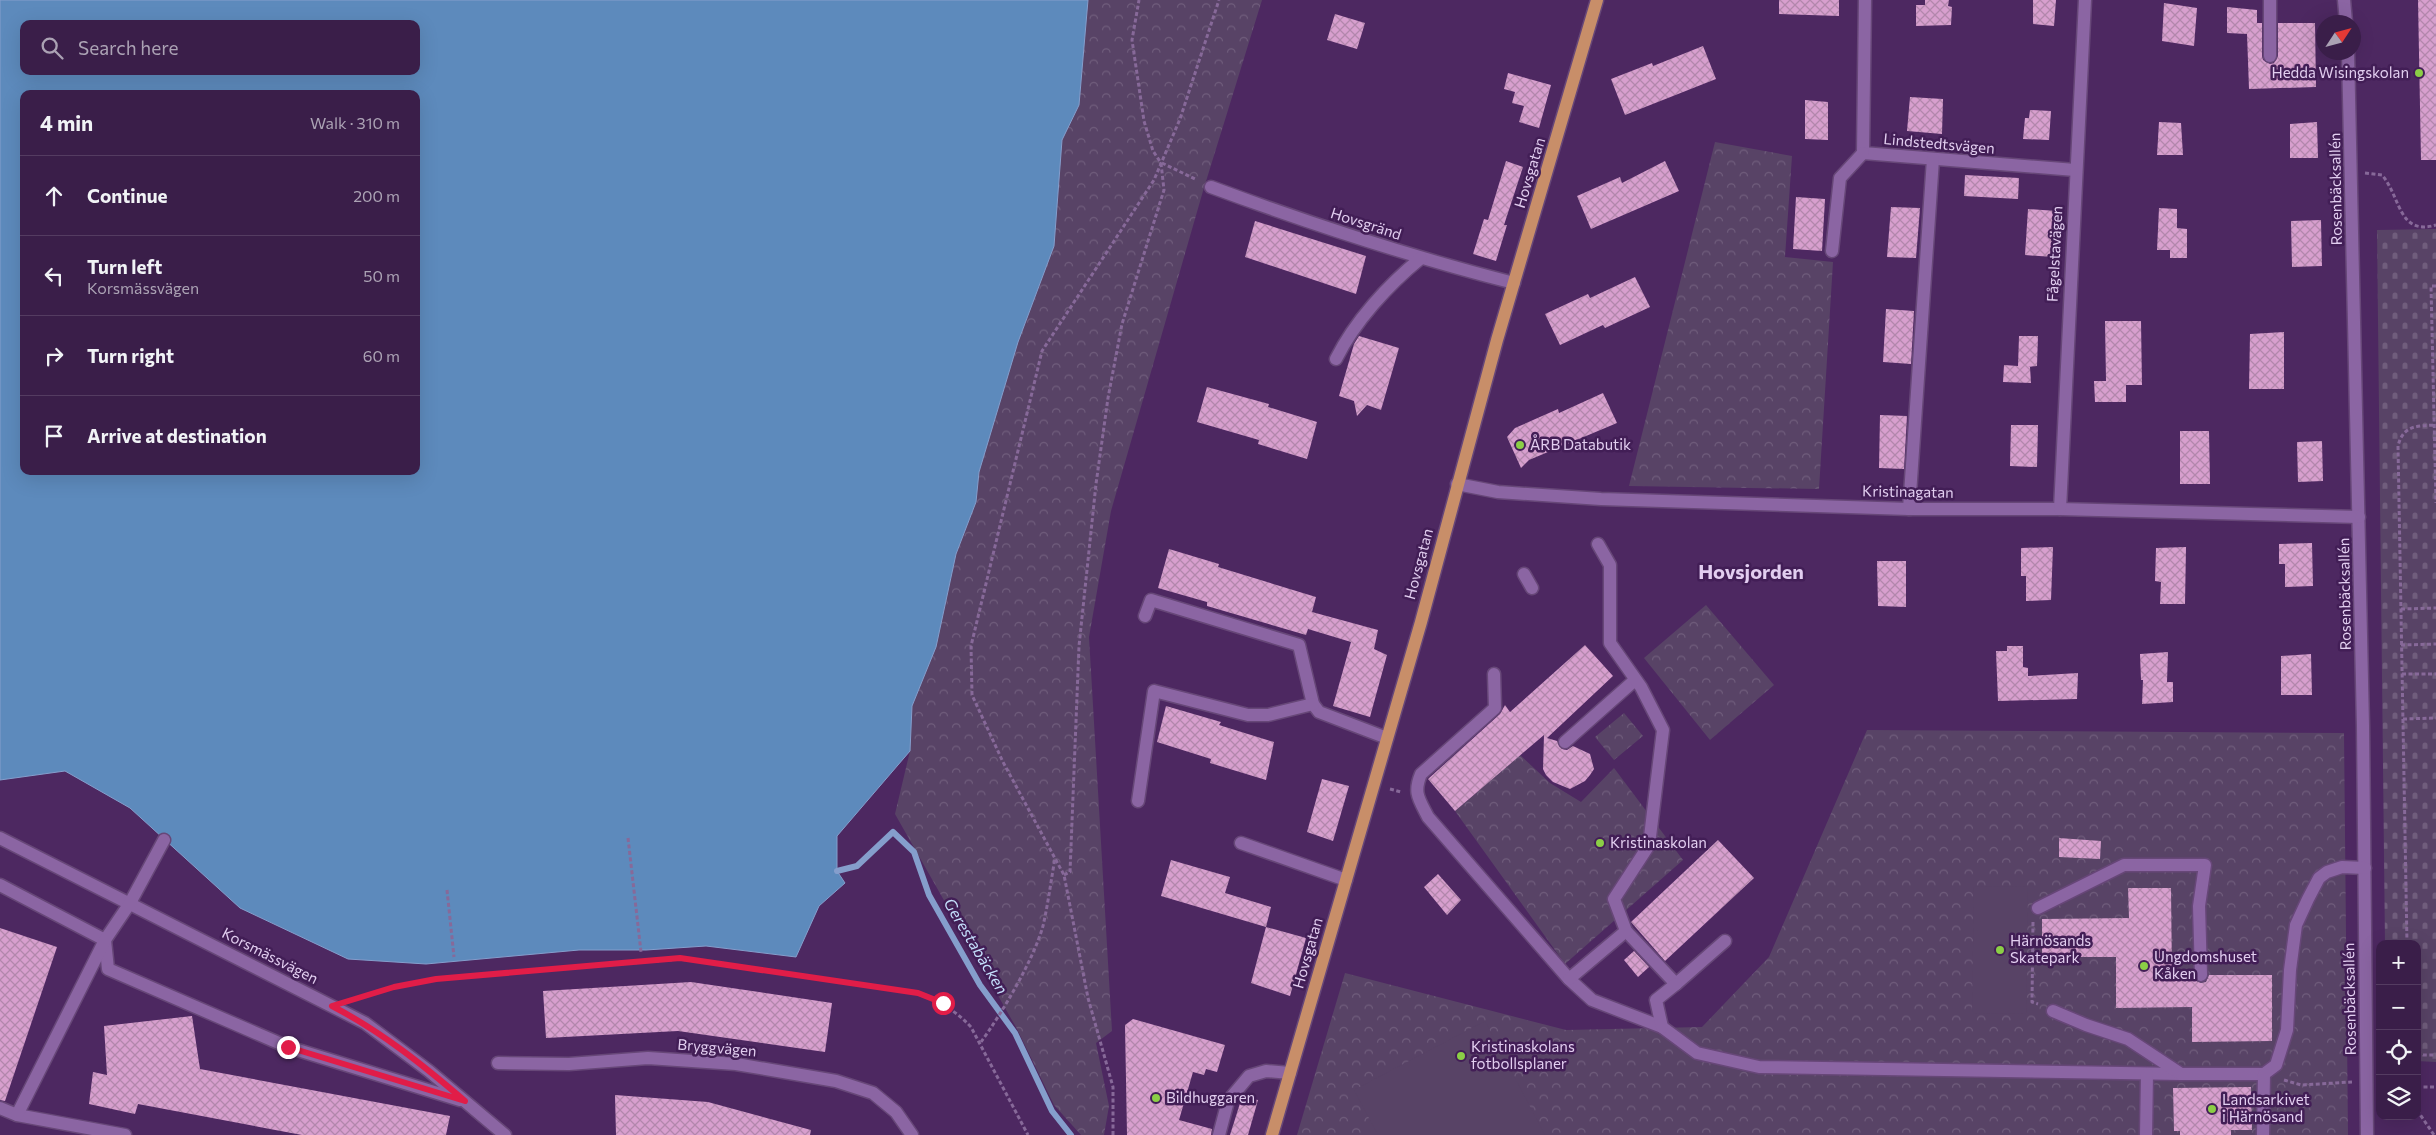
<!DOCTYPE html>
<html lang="en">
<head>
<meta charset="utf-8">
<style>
  body { margin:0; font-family:Commissioner,sans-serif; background:#452b53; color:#f1f3f6 }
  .controls { position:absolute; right:15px; bottom:15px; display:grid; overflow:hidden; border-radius:10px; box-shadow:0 5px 20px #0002 }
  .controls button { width:45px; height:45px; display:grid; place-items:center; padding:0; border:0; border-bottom:1px solid #543c61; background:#3a1e49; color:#f1f3f6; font:25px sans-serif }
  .compass { position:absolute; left:2316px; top:15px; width:45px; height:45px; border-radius:50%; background:#3a1e49; box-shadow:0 5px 20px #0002; rotate:54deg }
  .stop { position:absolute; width:15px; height:15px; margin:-11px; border:4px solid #e11d48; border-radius:50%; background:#fff }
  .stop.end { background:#e11d48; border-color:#fff; box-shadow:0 1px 5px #0008 }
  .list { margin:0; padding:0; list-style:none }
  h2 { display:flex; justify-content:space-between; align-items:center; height:65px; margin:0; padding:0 20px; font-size:21px }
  h2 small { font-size:16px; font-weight:400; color:#aba2b4 }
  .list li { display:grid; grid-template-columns:32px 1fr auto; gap:15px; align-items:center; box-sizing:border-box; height:80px; padding:0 20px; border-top:1px solid #543c61 }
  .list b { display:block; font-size:19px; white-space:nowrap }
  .list p { margin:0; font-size:16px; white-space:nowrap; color:#aba2b4 }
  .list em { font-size:16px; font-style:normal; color:#aba2b4 }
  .icon { flex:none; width:28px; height:28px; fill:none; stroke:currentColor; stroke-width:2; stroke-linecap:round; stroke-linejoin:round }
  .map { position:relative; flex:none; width:2436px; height:1135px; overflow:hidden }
  .search { position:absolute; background:#3a1e49; box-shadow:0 5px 20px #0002; left:20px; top:20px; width:400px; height:55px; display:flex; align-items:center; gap:12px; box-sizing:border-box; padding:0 18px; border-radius:10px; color:#aba2b4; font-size:19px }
  .panel { position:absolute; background:#3a1e49; box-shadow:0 5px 20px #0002; left:20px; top:90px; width:400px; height:385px; border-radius:10px }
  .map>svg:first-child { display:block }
  .cemetery { fill:url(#cemetery-stones) }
  .park { fill:url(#park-crowns) }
  .pitch { fill:#584366 }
  .water { fill:#5d8abc; stroke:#859ecc; fill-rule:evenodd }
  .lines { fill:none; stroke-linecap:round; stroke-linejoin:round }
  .stream { stroke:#859ecc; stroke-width:6 }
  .building { fill:url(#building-cross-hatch) }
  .minor-casing { stroke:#674778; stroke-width:15 }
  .major-casing { stroke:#674778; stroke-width:15 }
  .path { stroke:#876999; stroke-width:3; stroke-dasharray:4 2.5; stroke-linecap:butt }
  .minor { stroke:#8b65a3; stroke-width:12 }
  .major { stroke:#c88e69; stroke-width:12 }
  .route { stroke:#e11d48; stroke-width:6 }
  .poi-dot { fill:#8bce46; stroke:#421e56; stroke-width:2 }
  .labels { text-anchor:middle; stroke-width:5; stroke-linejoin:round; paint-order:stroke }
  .poi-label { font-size:15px; fill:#e2cef0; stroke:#421e56; text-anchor:start }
  .street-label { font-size:15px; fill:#e2cef0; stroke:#421e56 }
  .water-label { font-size:16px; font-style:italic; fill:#c4defb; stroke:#421e56 }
  .district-label { font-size:20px; font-weight:bold; fill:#e2cef0; stroke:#421e56 }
</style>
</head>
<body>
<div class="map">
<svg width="2436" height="1135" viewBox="0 0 2436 1135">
  <defs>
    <pattern id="cemetery-stones" width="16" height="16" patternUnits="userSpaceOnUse" patternTransform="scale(1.25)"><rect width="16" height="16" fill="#584366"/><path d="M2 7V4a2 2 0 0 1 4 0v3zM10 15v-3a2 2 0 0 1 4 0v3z" fill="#705d7c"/></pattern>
    <pattern id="park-crowns" width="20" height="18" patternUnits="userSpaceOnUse" patternTransform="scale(1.25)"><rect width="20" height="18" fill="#584366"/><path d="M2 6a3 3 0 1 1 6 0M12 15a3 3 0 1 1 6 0" fill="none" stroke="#705d7c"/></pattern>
    <pattern id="building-cross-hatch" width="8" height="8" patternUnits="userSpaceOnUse" patternTransform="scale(1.25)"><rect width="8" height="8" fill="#d79fce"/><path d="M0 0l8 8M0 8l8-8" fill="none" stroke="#b287ac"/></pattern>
  </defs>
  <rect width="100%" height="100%" fill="#4d2861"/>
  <path class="cemetery" d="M 2436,229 L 2436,1062 L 2417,1061 L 2417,944 L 2385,944 L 2377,230 Z"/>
  <g class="park">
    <path d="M 1088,0 L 1262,0 L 1203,191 L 1111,511 L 1089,637 L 1112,1031 L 1096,1043 L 1109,1106 L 1104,1135 L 1081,1135 L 1054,1105 L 1017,1029 L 895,814 L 910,751 L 912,706 L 936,647 L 956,554 L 976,502 L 979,472 L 1018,342 L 1054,246 L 1062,140 L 1079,105 Z"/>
    <path d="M 1715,142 L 1792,156 L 1785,257 L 1833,262 L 1819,489 L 1629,486 Z"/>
    <path d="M 1706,605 L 1774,685 L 1710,740 L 1644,658 Z"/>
    <path d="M 1624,713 L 1643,736 L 1614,760 L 1595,737 Z"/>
    <path d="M 1867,730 L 2344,733 L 2348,1135 L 1297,1135 L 1345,973 L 1566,1030 L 1702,1027 L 1769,957 Z"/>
    <path d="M 1520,755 L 1550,783 L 1581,802 L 1614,768 L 1683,860 L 1565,964 L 1455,811 Z"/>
  </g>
  <g class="pitch">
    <path d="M 1974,886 L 2028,887 L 2026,1014 L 1972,1013 Z"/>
    <path d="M 1485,1021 L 1545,1135 L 1378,1135 L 1354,1090 Z"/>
  </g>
  <path class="water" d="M 0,0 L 1088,0 L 1079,105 L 1062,140 L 1054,246 L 1018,342 L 979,472 L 976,502 L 956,554 L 936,647 L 912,706 L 910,751 L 837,836 L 837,871 L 845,883 L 819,906 L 796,957 L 706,946 L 646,950 L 579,950 L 426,964 L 348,959 L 240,908 L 130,808 L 65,771 L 0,780 ZM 24,24 L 416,24 L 416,71 L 24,71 ZM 24,94 L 416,94 L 416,471 L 24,471 Z"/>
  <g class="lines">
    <path class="stream" d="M 837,871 L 857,866 L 893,832 L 914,852 L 929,895 L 980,985 L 1015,1033 L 1052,1111 L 1071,1135"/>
  </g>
  <g class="building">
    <path d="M 1779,0 L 1839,0 L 1839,16 L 1779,14 Z"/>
    <path d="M 1925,0 L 1949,0 L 1948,6 L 1952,7 L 1951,25 L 1916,26 L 1916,5 L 1925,5 Z"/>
    <path d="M 2033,0 L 2056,0 L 2054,26 L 2033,24 Z"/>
    <path d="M 2418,0 L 2436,0 L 2436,160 L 2421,160 Z"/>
    <path d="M 2164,3 L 2197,8 L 2194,46 L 2162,41 Z"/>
    <path d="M 2227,7 L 2257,10 L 2257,23 L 2262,23 L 2262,56 L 2263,60 L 2270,64 L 2274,63 L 2278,56 L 2278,23 L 2315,23 L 2316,87 L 2249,89 L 2247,34 L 2227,33 Z"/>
    <path d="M 1335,14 L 1365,23 L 1357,49 L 1327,40 Z"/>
    <path d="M 1703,46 L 1716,79 L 1625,115 L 1611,79 L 1652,63 L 1653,66 Z"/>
    <path d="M 1508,73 L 1551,85 L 1539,128 L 1519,122 L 1524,106 L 1512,103 L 1515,92 L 1504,89 Z"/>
    <path d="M 1910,97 L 1943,99 L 1942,134 L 1907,131 Z"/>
    <path d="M 1805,100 L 1828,102 L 1828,140 L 1805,139 Z"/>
    <path d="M 2030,110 L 2051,111 L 2049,140 L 2023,139 L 2025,118 L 2029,118 Z"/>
    <path d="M 2159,122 L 2181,123 L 2183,155 L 2157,155 Z"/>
    <path d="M 2317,122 L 2318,158 L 2290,158 L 2290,124 Z"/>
    <path d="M 1506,161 L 1523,167 L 1504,225 L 1507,225 L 1496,261 L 1473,254 L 1484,219 L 1488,220 Z"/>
    <path d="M 1665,161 L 1679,191 L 1591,229 L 1577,196 L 1620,177 L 1622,183 Z"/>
    <path d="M 1965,175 L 2019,178 L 2018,199 L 1964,196 Z"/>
    <path d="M 1796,197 L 1825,199 L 1822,251 L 1793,249 Z"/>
    <path d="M 1891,207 L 1920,208 L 1916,258 L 1887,257 Z"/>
    <path d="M 2159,208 L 2177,209 L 2177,228 L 2187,229 L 2187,258 L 2170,258 L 2170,250 L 2157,250 Z"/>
    <path d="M 2028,209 L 2057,211 L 2053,257 L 2025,255 Z"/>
    <path d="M 2321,220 L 2322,266 L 2292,267 L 2291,221 Z"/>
    <path d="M 1255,221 L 1366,256 L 1356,294 L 1245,257 Z"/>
    <path d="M 1635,277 L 1650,307 L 1605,328 L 1603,325 L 1560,345 L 1545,314 L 1588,294 L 1590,298 Z"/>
    <path d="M 1886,309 L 1914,311 L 1911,364 L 1883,362 Z"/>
    <path d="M 2105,321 L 2141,321 L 2142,385 L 2126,385 L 2126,402 L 2095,402 L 2094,381 L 2106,381 Z"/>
    <path d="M 2284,332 L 2284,389 L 2249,389 L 2250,334 Z"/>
    <path d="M 1359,336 L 1399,348 L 1381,410 L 1367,405 L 1357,416 L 1354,401 L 1339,396 L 1354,344 Z"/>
    <path d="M 2019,336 L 2038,336 L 2037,366 L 2028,367 L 2030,367 L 2031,383 L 2003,382 L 2004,365 L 2018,366 Z"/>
    <path d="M 1207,387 L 1269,404 L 1268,407 L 1317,422 L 1307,459 L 1258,444 L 1259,440 L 1197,422 Z"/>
    <path d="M 1603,393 L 1617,423 L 1529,460 L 1521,468 L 1507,437 L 1515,428 L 1558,409 L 1559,413 Z"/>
    <path d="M 1880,415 L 1907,416 L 1904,469 L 1879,468 Z"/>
    <path d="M 2011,425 L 2038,425 L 2037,467 L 2010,466 Z"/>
    <path d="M 2180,431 L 2209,431 L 2210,484 L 2180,484 Z"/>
    <path d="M 2322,441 L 2323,481 L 2298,482 L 2297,442 Z"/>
    <path d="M 2312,543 L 2313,586 L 2285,587 L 2285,564 L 2279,564 L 2279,544 Z"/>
    <path d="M 2053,547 L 2051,600 L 2026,601 L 2026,576 L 2021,576 L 2021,548 Z"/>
    <path d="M 2186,547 L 2185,604 L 2160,604 L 2161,582 L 2155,581 L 2156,548 Z"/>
    <path d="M 1169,549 L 1219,564 L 1218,567 L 1316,597 L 1312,612 L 1378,630 L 1374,649 L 1387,655 L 1370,717 L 1333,706 L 1351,642 L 1308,629 L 1306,635 L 1207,606 L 1207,602 L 1158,588 Z"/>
    <path d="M 1877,561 L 1906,561 L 1906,607 L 1878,606 Z"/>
    <path d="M 1585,645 L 1613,676 L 1547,738 L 1557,741 L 1562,749 L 1567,750 L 1573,746 L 1590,754 L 1594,769 L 1590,775 L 1585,781 L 1570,789 L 1553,782 L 1546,775 L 1543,769 L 1544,735 L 1455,811 L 1428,779 L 1500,714 L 1505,705 L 1510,712 Z"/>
    <path d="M 2007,646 L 2023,646 L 2023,667 L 2028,668 L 2028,676 L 2078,673 L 2077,699 L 1998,701 L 1996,651 L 2007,651 Z"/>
    <path d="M 2168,652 L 2167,682 L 2173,682 L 2173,702 L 2142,704 L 2143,680 L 2141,680 L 2140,654 Z"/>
    <path d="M 2311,654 L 2312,695 L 2281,695 L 2281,656 Z"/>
    <path d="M 1166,706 L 1221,722 L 1219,725 L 1274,742 L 1266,780 L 1210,763 L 1211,759 L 1157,742 Z"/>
    <path d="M 1322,779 L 1349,786 L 1333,841 L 1307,832 Z"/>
    <path d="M 2059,838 L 2101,841 L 2100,859 L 2059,857 Z"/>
    <path d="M 1718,840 L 1754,878 L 1665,961 L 1631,922 Z"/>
    <path d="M 1171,860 L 1230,877 L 1225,893 L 1271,907 L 1266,927 L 1161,896 Z"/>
    <path d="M 1438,874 L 1461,900 L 1447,915 L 1424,887 Z"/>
    <path d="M 2128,888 L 2171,888 L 2172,976 L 2193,975 L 2194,980 L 2201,983 L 2206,982 L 2209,975 L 2272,975 L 2272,1041 L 2192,1042 L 2192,1007 L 2116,1008 L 2116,957 L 2042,957 L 2042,919 L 2129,918 Z"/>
    <path d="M 1266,927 L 1306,938 L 1290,996 L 1251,983 Z"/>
    <path d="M 0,928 L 57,947 L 5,1101 L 0,1100 Z"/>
    <path d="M 1634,951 L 1649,967 L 1638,977 L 1624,960 Z"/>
    <path d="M 691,982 L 832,1003 L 825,1052 L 678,1031 L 546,1038 L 543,991 Z"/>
    <path d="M 192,1016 L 200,1069 L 450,1116 L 446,1135 L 302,1135 L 138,1104 L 135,1114 L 89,1104 L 93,1072 L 107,1075 L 104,1026 Z"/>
    <path d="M 1133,1019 L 1225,1045 L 1217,1072 L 1206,1069 L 1204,1075 L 1193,1072 L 1179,1120 L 1212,1129 L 1211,1135 L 1127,1135 L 1125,1025 Z"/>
    <path d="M 2251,1087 L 2252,1130 L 2231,1130 L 2231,1135 L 2180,1135 L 2180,1131 L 2174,1131 L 2173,1088 Z"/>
    <path d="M 615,1095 L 708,1102 L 811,1130 L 810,1135 L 616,1135 Z"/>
    <path d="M 1242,1097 L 1258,1100 L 1248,1135 L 1230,1135 Z"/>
  </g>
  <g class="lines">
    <defs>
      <g id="minor">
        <path d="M 1865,0 L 1863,153 L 2075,170"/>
        <path d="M 2270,0 L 2270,56"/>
        <path d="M 2344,0 L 2346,22"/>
        <path d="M 2348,52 L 2363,726 L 2367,1135"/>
        <path d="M 1211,187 C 1311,224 1411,257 1514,283"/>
        <path d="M 1832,251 L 1840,178 L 1863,153"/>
        <path d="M 1336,359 C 1355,321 1388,285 1421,258"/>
        <path d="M 1457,484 L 1498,492 L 1601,499 L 1909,509 L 2060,509 L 2359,517"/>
        <path d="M 1909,509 L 1933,159"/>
        <path d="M 2060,509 L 2085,0"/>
        <path d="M 1524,574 L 1532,588"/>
        <path d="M 1145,616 L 1151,600 L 1299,645 L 1313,704 L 1319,712 L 1387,738"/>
        <path d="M 1494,674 L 1495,708 L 1421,774 C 1413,793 1419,799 1428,817 L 1569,979 L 1592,1000 L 1662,1027 L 1697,1053 L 1759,1067 L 2181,1074"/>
        <path d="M 1565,742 L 1635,680"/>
        <path d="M 1138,801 L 1154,691 L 1248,715 L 1268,715 L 1313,704"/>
        <path d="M 0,838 L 365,1023 L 429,1071 L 505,1135"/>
        <path d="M 1241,843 L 1346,880"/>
        <path d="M 0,885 L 105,940 L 108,969 L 288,1047 L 460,1100"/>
        <path d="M 2038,908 L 2124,865 L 2205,865 L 2199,906 L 2201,975"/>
        <path d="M 1626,931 L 1676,984 L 1725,941"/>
        <path d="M 1569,979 L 1626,931 L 1614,899 L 1649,845 L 1663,730 L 1641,687 L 1610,643 L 1610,565 L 1598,544"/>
        <path d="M 2053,1011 L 2086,1025 L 2128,1039 L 2181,1074 L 2264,1074"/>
        <path d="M 1662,1027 L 1656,1000 L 1676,984"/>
        <path d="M 498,1063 L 569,1064 L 648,1058 L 736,1064 L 836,1081 L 873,1093 L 896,1112 L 912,1135"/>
        <path d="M 0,1108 L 17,1115 L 125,1135"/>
        <path d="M 17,1115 L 105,940 L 130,903 L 164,840"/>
        <path d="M 1219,1135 L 1228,1101 L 1249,1076 L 1266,1071 L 1290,1073"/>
        <path d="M 2146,1135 L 2147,1074"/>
        <path d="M 2263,1135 L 2264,1074 L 2276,1065 L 2287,1030 L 2290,970 L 2296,925 L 2308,899 L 2319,878 L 2327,872 L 2342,867 L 2365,868"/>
      </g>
      <path id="major" d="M 1272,1135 L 1421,622 L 1497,340 L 1597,0"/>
    </defs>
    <use href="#minor" class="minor-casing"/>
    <use href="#major" class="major-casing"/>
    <g class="path">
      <path d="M 1162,163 L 1197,180"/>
      <path d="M 2365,173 L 2382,175 C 2401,197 2398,236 2436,225"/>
      <path d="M 2436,286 L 2431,286 L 2436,503"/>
      <path d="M 2401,609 L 2436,608"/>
      <path d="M 2401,645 L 2436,644"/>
      <path d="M 2402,674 L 2436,674"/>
      <path d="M 2403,719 L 2436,718"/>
      <path d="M 1390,789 L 1401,792"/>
      <path d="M 628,838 L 641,952"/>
      <path d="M 1064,875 L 1070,872 L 1079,646 L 1096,484 L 1108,398 L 1122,324 L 1164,190 L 1161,163 L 1153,151 L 1144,121 L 1132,40 L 1139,0"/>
      <path d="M 447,890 L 454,957"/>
      <path d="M 2033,922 L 2032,1002 L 2038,1004"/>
      <path d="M 2407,944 L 2398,446 C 2403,425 2417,426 2436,425"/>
      <path d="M 353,1000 L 394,987 L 436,979 L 680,959 L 918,993 C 940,1002 955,1010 971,1027 L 1028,1135"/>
      <path d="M 981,1042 C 1002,1013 1033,961 1043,926 C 1048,904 1051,881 1055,858"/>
      <path d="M 2417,1052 L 2423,1055 L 2436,1055"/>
      <path d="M 2284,1080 L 2301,1085 L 2352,1082"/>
      <path d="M 2417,1087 L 2436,1087"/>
      <path d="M 2417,1110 L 2434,1135"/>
      <path d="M 1113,1135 L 1113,1087 L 1088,998 L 1064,875 L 1003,762 L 972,695 L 971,646 L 1042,351 L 1154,180 L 1180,119 L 1219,0"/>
    </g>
    <use href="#minor" class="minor"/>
    <use href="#major" class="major"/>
  </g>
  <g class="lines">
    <path class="route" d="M 288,1047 L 465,1101 C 423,1065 382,1032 332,1006 L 394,987 L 436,979 L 680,958 L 918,993 L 943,1003"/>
  </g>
  <g class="poi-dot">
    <circle cx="2419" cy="73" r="5"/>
    <circle cx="1520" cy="445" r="5"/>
    <circle cx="1600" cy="843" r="5"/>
    <circle cx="2000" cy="950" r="5"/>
    <circle cx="2144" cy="966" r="5"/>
    <circle cx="1461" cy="1056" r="5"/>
    <circle cx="1156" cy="1098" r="5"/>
    <circle cx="2212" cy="1109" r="5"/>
  </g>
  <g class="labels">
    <g class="poi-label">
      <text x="2409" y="78" text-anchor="end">Hedda Wisingskolan</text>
      <text x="1530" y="450">ÅRB Databutik</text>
      <text x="1610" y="848">Kristinaskolan</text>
      <text x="2010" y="946">Härnösands<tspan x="2010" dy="17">Skatepark</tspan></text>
      <text x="2154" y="962">Ungdomshuset<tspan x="2154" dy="17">Kåken</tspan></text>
      <text x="1471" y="1052">Kristinaskolans<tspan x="1471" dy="17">fotbollsplaner</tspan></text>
      <text x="1166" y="1103">Bildhuggaren</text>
      <text x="2222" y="1105">Landsarkivet<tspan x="2222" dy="17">i Härnösand</tspan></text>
    </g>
    <g class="street-label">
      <text transform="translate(1939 144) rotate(5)" y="5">Lindstedtsvägen</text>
      <text transform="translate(1530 173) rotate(-73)" y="5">Hovsgatan</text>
      <text transform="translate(2336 189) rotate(-91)" y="5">Rosenbäcksallén</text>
      <text transform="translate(1366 224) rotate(18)" y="5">Hovsgränd</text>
      <text transform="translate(2055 254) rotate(-87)" y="5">Fågelstavägen</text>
      <text transform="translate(1908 492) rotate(1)" y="5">Kristinagatan</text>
      <text transform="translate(1419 564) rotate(-75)" y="5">Hovsgatan</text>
      <text transform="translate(2345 594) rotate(-91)" y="5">Rosenbäcksallén</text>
      <text transform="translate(1308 953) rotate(-74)" y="5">Hovsgatan</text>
      <text transform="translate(270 956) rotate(27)" y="5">Korsmässvägen</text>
      <text transform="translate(2350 999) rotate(-91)" y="5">Rosenbäcksallén</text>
      <text transform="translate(717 1048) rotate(5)" y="5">Bryggvägen</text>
    </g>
    <g class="water-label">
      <text transform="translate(976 946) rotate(59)" y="6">Gerestabäcken</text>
    </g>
    <g class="district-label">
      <text x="1751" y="579">Hovsjorden</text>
    </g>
  </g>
</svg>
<div class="controls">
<button>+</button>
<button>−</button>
<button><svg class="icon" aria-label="locate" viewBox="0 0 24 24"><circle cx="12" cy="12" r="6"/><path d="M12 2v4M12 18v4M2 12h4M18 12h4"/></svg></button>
<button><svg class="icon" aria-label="layers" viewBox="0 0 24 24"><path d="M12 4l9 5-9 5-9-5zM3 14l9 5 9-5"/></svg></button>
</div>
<svg class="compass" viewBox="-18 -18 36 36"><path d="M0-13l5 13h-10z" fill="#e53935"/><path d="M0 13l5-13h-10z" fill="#aba2b4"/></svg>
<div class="stop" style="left:943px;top:1003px"></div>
<div class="stop end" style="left:288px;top:1047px"></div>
<div class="search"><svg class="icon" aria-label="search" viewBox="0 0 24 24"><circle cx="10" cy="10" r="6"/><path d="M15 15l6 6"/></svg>Search here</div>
<section class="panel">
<h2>4 min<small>Walk · 310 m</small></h2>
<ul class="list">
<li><svg class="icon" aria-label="ahead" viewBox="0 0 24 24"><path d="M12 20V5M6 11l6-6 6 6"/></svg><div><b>Continue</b></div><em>200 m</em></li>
<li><svg class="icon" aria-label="left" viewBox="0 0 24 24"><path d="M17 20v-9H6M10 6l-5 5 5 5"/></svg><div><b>Turn left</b><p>Korsmässvägen</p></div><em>50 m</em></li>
<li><svg class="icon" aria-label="right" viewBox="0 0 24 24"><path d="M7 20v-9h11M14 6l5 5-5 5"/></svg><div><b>Turn right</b></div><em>60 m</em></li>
<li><svg class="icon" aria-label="arrive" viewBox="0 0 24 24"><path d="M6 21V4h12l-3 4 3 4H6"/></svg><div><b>Arrive at destination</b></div></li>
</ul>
</section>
</div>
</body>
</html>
